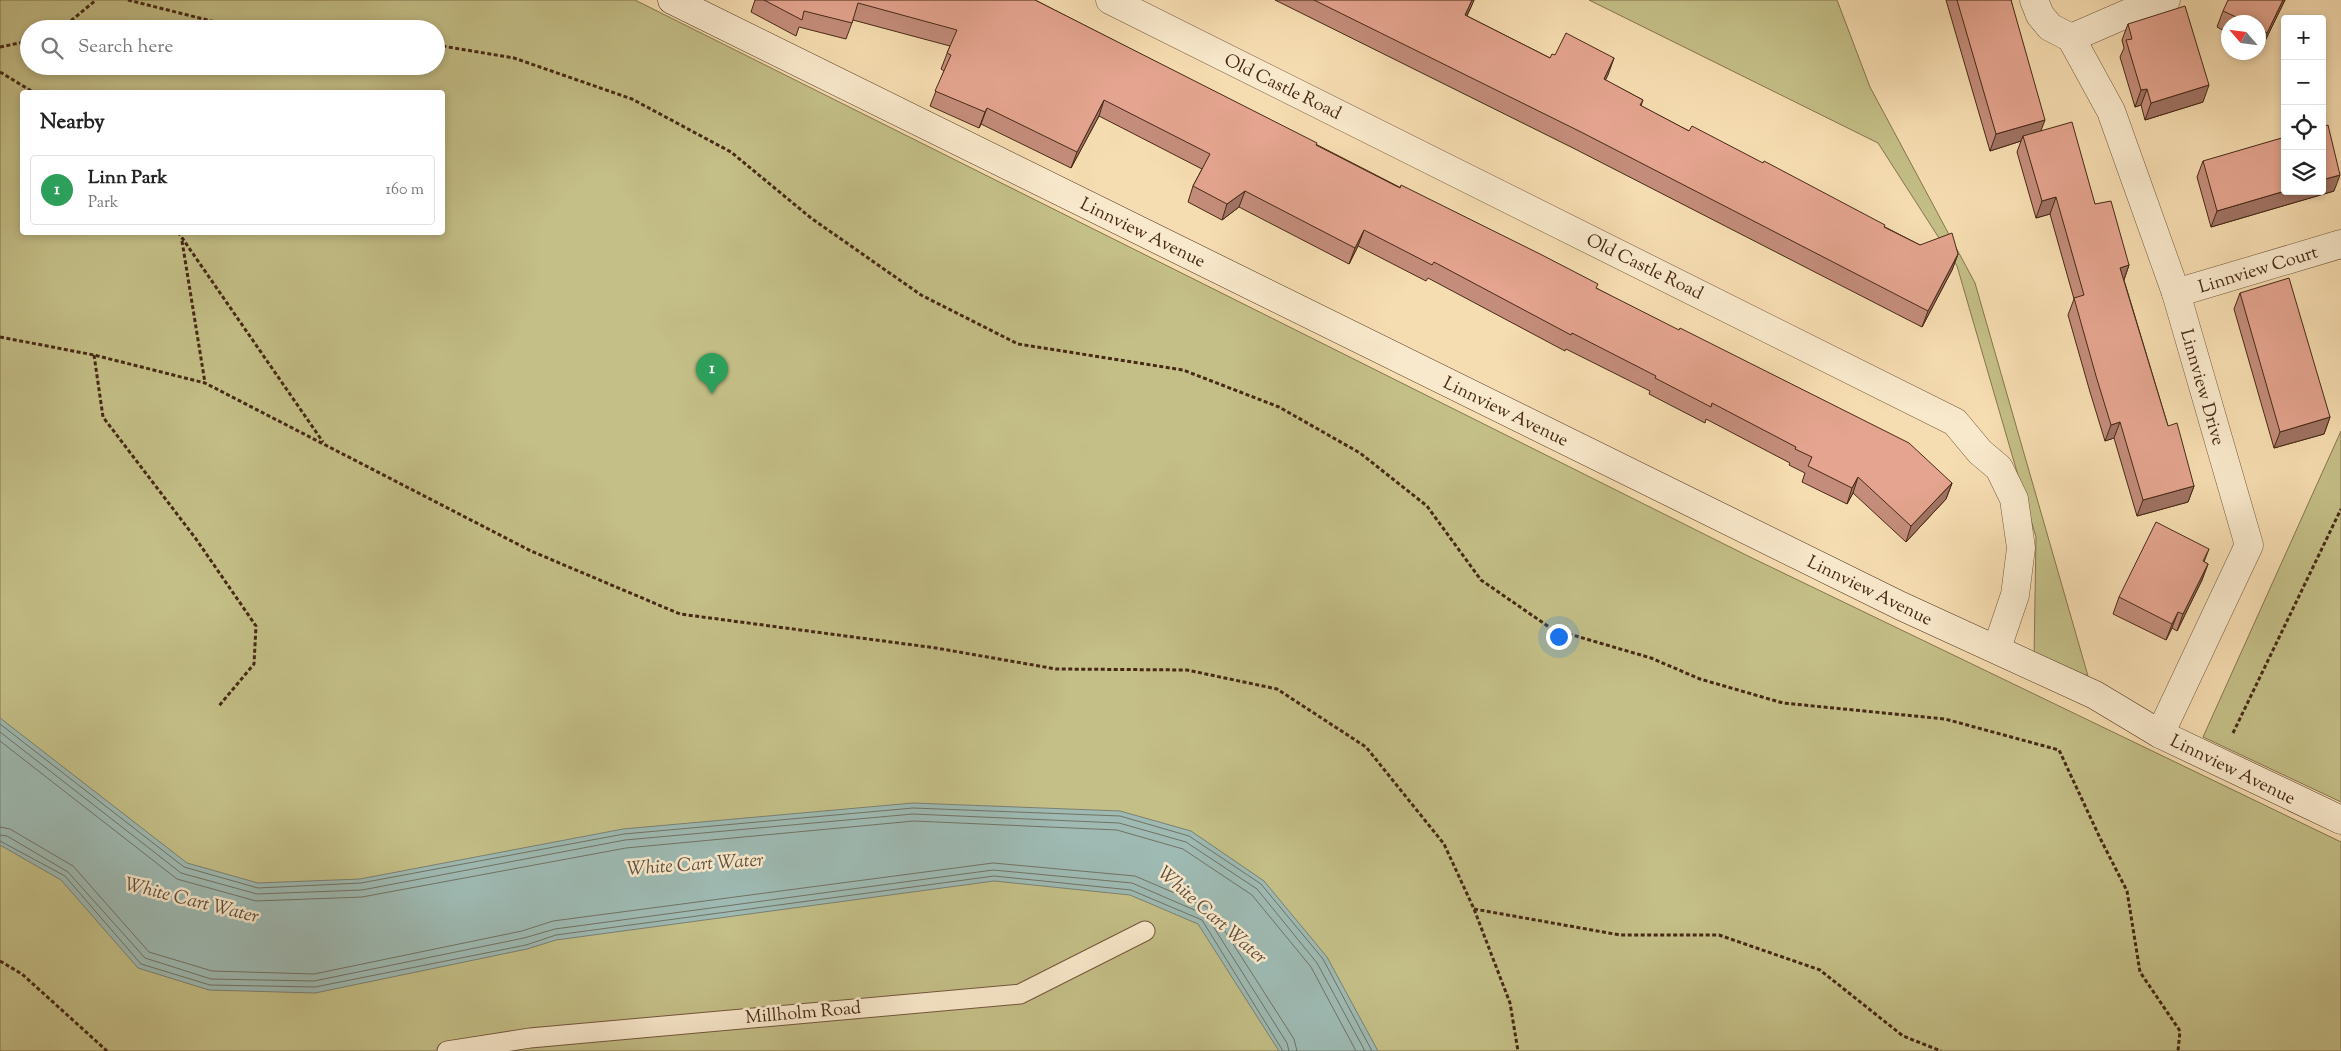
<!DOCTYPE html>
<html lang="en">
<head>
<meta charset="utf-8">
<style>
  body { margin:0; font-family:"Sorts Mill Goudy",serif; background:#f6f6f6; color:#222 }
  .controls { position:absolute; right:15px; top:15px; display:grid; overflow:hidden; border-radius:5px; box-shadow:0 2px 8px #0003 }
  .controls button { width:45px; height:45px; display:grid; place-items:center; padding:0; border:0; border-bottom:1px solid #e0e0e0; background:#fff; color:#222; font:25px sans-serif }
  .compass { position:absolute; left:2221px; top:15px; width:45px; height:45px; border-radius:50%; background:#fff; box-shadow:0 2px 8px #0003; rotate:298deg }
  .you { position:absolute; left:1558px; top:636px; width:18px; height:18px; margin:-12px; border:4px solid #fff; border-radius:50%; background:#1a73e8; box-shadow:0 0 0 8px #1a73e833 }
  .badge { display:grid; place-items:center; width:32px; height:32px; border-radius:50%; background:#2563eb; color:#fff; font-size:16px; font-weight:700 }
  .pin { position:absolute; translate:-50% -41px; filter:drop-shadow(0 1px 2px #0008) }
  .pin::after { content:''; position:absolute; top:26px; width:18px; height:15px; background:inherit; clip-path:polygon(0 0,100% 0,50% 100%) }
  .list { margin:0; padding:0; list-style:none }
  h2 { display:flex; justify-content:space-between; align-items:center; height:65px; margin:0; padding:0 20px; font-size:21px }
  h2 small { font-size:16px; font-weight:400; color:#767676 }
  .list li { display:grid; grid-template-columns:32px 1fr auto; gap:15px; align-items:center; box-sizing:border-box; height:70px; margin:0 10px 10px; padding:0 10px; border:1px solid #e0e0e0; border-radius:5px }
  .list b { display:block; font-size:19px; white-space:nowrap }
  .list p { margin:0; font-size:16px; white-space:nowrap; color:#767676 }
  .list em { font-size:16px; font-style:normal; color:#767676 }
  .icon { flex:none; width:28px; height:28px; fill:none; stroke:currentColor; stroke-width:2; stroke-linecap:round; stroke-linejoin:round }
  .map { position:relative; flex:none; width:2341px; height:1051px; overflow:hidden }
  .search { position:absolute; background:#fff; box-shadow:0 2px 8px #0003; left:20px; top:20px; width:425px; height:55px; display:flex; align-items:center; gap:12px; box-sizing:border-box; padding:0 18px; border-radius:28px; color:#767676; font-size:19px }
  .panel { position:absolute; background:#fff; box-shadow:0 2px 8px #0003; left:20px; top:90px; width:425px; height:145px; border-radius:5px }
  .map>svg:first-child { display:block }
  .green { fill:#c4bf87; stroke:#86744e; fill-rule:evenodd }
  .water { fill:#9ebab3; stroke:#7b8074 }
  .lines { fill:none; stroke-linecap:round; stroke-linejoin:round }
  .shore { stroke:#727264; stroke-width:1 }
  .lane-casing { stroke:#73563d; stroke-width:21 }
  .street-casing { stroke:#73563d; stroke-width:29 }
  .secondary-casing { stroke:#472916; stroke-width:29 }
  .path { stroke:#472916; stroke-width:3; stroke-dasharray:4 2.5; stroke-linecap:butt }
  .lane { stroke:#f9e9cc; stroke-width:19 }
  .street { stroke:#f9e9cc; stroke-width:28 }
  .secondary { stroke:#f9e9cc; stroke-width:28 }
  .wall { fill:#c48d7b; stroke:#472916 }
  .shaded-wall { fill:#a07364; stroke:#472916 }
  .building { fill:#e4a48f; stroke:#472916 }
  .labels { text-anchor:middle; stroke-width:5; stroke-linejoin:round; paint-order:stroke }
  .street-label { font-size:18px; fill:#472916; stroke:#f9e9cc }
  .water-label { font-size:19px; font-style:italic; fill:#5d4d3d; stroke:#f9e9cc }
</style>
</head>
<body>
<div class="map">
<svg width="2341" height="1051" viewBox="0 0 2341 1051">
  <rect width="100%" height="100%" fill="#f6ddb1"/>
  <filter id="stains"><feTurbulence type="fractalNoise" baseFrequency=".004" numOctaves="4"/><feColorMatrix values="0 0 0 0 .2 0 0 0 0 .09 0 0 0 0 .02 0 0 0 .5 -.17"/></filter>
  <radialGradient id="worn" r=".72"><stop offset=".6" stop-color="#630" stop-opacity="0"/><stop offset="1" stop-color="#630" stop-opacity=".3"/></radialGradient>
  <g class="green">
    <path d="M 0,0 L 635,0 L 1748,556 L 2341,842 L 2341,1051 L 0,1051 ZM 29,29 L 436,29 L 436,66 L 29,66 ZM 22,92 L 442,92 L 442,232 L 22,232 Z"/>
    <path d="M 1589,0 L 1837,0 L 1870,87 L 1975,283 L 2088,676 L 2034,657 L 2036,537 L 1957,266 L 1878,143 Z"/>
    <path d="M 2341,431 L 2341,802 L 2203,737 Z"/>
  </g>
  <path class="water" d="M 0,718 L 187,863 L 258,883 L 360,879 L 623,829 L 913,803 L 1120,811 L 1191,831 L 1264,881 L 1327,957 L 1378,1051 L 1279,1051 L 1198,924 L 1130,895 L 994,881 L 556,940 L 527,949 L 315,993 L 209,990 L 138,968 L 61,880 L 0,845 Z"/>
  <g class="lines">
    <g class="shore">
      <path d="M 0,724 L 184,867 L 258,888 L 361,883 L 624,834 L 913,808 L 1120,816 L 1189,836 L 1261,884 L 1323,959 L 1372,1051"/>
      <path d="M 0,732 L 181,873 L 257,894 L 362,890 L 625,840 L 913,814 L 1119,823 L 1186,842 L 1257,889 L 1317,963 L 1365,1051"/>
      <path d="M 0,741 L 177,879 L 256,901 L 362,897 L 626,848 L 914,821 L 1117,830 L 1183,849 L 1252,895 L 1311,967 L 1356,1051"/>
      <path d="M 0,827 L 10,829 L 73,866 L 149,952 L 212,971 L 314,974 L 522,931 L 553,921 L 993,863 L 1135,876 L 1205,906 L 1212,911 L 1294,1039 L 1297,1051"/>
      <path d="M 0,835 L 7,836 L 68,872 L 145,958 L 211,979 L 314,981 L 524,938 L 555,929 L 993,870 L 1132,883 L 1206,915 L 1287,1043 L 1289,1051"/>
      <path d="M 0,841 L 65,876 L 141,964 L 210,985 L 315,987 L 526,945 L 556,935 L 994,876 L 1131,890 L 1202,920 L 1283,1051"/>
    </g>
    <defs>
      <path id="lane" d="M 447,1051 L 530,1038 L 1020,994 L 1145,931"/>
      <g id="street">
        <path d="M 1110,0 L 1955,422 L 1980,452 L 1999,468 L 2014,499 L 2021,548 L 2015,595 L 1997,648"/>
        <path d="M 2034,0 L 2040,15 L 2050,27 L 2071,38 L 2111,111 L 2176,293 L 2249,545 L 2160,734"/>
        <path d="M 2071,38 L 2131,12 L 2166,0"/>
        <path d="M 2176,293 L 2341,244"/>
      </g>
      <path id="secondary" d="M 672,0 L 1901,606 L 2095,695 L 2160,734 L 2341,820"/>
    </defs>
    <use href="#lane" class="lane-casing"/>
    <use href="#street" class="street-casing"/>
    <use href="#secondary" class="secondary-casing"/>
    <g class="path">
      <path d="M 128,0 L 243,29"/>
      <path d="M 61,29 L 96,0"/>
      <path d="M 436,45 L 514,58 L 632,99 L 731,152 L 811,218 L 921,295 L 1018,344 L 1183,370 L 1279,407 L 1360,453 L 1427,506 L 1481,580 L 1552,629 L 1651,658 L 1700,679 L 1783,703 L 1945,719 L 2059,750 L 2100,838 L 2127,891 L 2140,972 L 2180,1031 L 2178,1051"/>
      <path d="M 0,47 L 29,41"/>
      <path d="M 0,72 L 33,92"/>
      <path d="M 178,232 L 323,442"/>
      <path d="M 182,241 L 205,383"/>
      <path d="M 0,337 L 94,355 L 205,383 L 531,551 L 680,614 L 936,648 L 1056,669 L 1187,670 L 1277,689 L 1366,747 L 1444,844 L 1474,909 L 1510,1003 L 1518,1051"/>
      <path d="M 94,355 L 103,417 L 196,539 L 256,626 L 254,664 L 218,707"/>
      <path d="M 2233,733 L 2341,509"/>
      <path d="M 1474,909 L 1620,935 L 1719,935 L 1820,970 L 1903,1036 L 1941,1051"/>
      <path d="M 0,961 L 22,974 L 107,1051"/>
    </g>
    <use href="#lane" class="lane"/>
    <use href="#street" class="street"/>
    <use href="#secondary" class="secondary"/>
  </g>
  <g class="wall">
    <path d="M 755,0 L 1035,0 L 1596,288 L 1952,483 L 1946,499 L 1906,542 L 1853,493 L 1847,504 L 1802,482 L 1805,473 L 1789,465 L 1790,463 L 1706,419 L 1705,423 L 1649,394 L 1650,391 L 1566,349 L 1565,351 L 1428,278 L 1426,281 L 1358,246 L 1349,264 L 1239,207 L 1222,220 L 1188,202 L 1193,186 L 1202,169 L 1099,116 L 1071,168 L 981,124 L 979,128 L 930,106 L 944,71 L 941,69 L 950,46 L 853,20 L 846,39 L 799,27 L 796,36 L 751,12 Z"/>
    <path d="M 1275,0 L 1474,0 L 1467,16 L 1550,58 L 1555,55 L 1614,58 L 1605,80 L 1643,100 L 1641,106 L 1689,131 L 1885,227 L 1920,245 L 1958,254 L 1952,270 L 1922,327 L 1575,149 Z"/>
    <path d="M 1946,0 L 2011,0 L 2041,131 L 2095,204 L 2129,265 L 2124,280 L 2168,426 L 2194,486 L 2188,502 L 2137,516 L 2114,438 L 2105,441 L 2090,392 L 2068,315 L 2074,299 L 2050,214 L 2036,218 L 2017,152 L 2021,141 L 1990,151 Z"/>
    <path d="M 2285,0 L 2261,49 L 2258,48 L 2258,22 L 2228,22 L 2228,33 L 2217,27 L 2223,11 Z"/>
    <path d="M 2128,24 L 2203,102 L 2145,120 L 2141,105 L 2135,107 L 2120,57 L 2124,48 L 2122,40 Z"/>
    <path d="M 2203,161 L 2334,191 L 2211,227 L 2197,177 Z"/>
    <path d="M 2240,293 L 2330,417 L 2324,434 L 2274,448 L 2234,309 Z"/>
    <path d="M 2209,549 L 2204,562 L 2208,564 L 2202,580 L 2177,631 L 2172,628 L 2166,640 L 2113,614 L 2119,597 Z"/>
  </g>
  <g class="shaded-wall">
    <path d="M 1472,0 L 1474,0 L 1471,7 L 1459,31 L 1465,15 Z"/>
    <path d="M 2283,0 L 2285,0 L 2261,49 L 2267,33 Z"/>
    <path d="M 1614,58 L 1608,75 L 1598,95 L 1604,79 Z"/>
    <path d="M 2209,85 L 2203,102 L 2145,120 L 2151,103 Z"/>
    <path d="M 2147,89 L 2141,105 L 2135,107 L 2141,90 Z"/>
    <path d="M 1104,100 L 1099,116 L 1071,168 L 1077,152 Z"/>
    <path d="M 987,108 L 981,124 L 979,128 L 985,112 Z"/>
    <path d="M 2045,120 L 2039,136 L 2023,136 L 2021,141 L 1990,151 L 1996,134 Z"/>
    <path d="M 2340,175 L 2334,191 L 2211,227 L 2217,211 L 2285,191 L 2322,191 L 2322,180 Z"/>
    <path d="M 1245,191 L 1239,207 L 1222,220 L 1227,204 Z"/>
    <path d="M 2056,197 L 2050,214 L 2036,218 L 2042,201 Z"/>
    <path d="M 1364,230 L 1358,246 L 1349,264 L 1355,248 Z"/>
    <path d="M 1958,254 L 1952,270 L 1922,327 L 1928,311 Z"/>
    <path d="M 2129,265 L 2123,282 L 2120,268 Z"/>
    <path d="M 2330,417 L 2324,434 L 2274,448 L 2280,432 Z"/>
    <path d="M 2120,422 L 2114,438 L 2105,441 L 2111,425 Z"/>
    <path d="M 1858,477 L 1853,493 L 1847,504 L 1852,488 Z"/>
    <path d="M 1952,483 L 1946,499 L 1906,542 L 1911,526 Z"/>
    <path d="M 2194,486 L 2188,502 L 2137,516 L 2143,500 Z"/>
    <path d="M 2208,564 L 2202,580 L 2177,631 L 2183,614 Z"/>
    <path d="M 2178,612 L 2172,628 L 2166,640 L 2172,624 Z"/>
  </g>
  <g class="building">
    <path d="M 764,0 L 1035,0 L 1317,143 L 1316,145 L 1400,188 L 1401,185 L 1542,255 L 1598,284 L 1596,288 L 1679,330 L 1680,328 L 1909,443 L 1952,483 L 1911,526 L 1858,477 L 1852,488 L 1808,466 L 1812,457 L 1795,449 L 1796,447 L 1712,403 L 1711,407 L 1655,378 L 1656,376 L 1572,333 L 1571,335 L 1434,262 L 1432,265 L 1364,230 L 1355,248 L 1245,191 L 1227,204 L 1193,186 L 1210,154 L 1104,100 L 1077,152 L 987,108 L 985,112 L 935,91 L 951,55 L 947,53 L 957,30 L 858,3 L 852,23 L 804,11 L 802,20 Z"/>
    <path d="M 1314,0 L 1472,0 L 1465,15 L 1550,58 L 1552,54 L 1555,55 L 1566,33 L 1614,58 L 1604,79 L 1643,100 L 1640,105 L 1689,131 L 1692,126 L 1763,163 L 1764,161 L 1885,225 L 1884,227 L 1920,245 L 1952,233 L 1958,254 L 1928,311 L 1581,132 Z"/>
    <path d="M 1957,0 L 2011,0 L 2045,120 L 1996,134 Z"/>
    <path d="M 2228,0 L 2283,0 L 2267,33 L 2258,28 L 2258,22 L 2247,22 L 2223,11 Z"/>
    <path d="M 2185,6 L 2209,85 L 2151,103 L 2147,89 L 2141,90 L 2126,40 L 2132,39 L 2128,24 Z"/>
    <path d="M 2072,122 L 2095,204 L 2111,201 L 2129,265 L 2120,268 L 2168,426 L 2177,423 L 2194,486 L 2143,500 L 2120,422 L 2111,425 L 2096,376 L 2074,298 L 2084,295 L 2056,197 L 2042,201 L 2023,136 Z"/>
    <path d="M 2328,125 L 2340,175 L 2322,180 L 2322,127 Z"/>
    <path d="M 2285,137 L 2285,191 L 2217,211 L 2203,161 Z"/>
    <path d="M 2289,278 L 2330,417 L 2280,432 L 2240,293 Z"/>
    <path d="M 2156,522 L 2209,549 L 2203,561 L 2208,564 L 2183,614 L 2178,612 L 2172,624 L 2119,597 Z"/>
  </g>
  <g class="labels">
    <g class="street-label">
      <text transform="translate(1283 86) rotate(26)" y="6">Old Castle Road</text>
      <text transform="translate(1143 232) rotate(26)" y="6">Linnview Avenue</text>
      <text transform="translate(1645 266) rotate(26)" y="6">Old Castle Road</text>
      <text transform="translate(2258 269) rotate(-17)" y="6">Linnview Court</text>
      <text transform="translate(2203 387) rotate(74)" y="6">Linnview Drive</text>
      <text transform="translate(1506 411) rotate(26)" y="6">Linnview Avenue</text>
      <text transform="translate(1870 590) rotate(26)" y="6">Linnview Avenue</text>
      <text transform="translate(2233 769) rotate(26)" y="6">Linnview Avenue</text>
      <text transform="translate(803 1012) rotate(-5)" y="6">Millholm Road</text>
    </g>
    <g class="water-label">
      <text transform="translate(695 863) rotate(-4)" y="7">White Cart Water</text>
      <text transform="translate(192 899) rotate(14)" y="7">White Cart Water</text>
      <text transform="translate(1213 914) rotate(41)" y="7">White Cart Water</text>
    </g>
  </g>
  <rect width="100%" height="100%" filter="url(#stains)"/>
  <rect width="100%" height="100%" fill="url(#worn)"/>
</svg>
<div class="controls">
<button>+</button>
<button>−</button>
<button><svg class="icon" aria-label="locate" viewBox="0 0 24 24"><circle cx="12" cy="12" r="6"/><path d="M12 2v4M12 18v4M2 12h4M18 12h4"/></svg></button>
<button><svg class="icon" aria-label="layers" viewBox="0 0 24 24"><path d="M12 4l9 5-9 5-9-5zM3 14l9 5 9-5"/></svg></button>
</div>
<svg class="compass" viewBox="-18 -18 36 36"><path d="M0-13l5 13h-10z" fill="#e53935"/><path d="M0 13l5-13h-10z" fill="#767676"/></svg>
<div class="you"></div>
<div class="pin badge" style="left:712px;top:394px;background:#2e9e5b">1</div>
<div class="search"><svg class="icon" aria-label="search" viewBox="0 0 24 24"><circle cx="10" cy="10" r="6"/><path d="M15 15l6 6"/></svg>Search here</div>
<section class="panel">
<h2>Nearby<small></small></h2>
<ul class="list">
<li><span class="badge" style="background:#2e9e5b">1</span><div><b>Linn Park</b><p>Park</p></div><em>160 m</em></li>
</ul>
</section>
</div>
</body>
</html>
